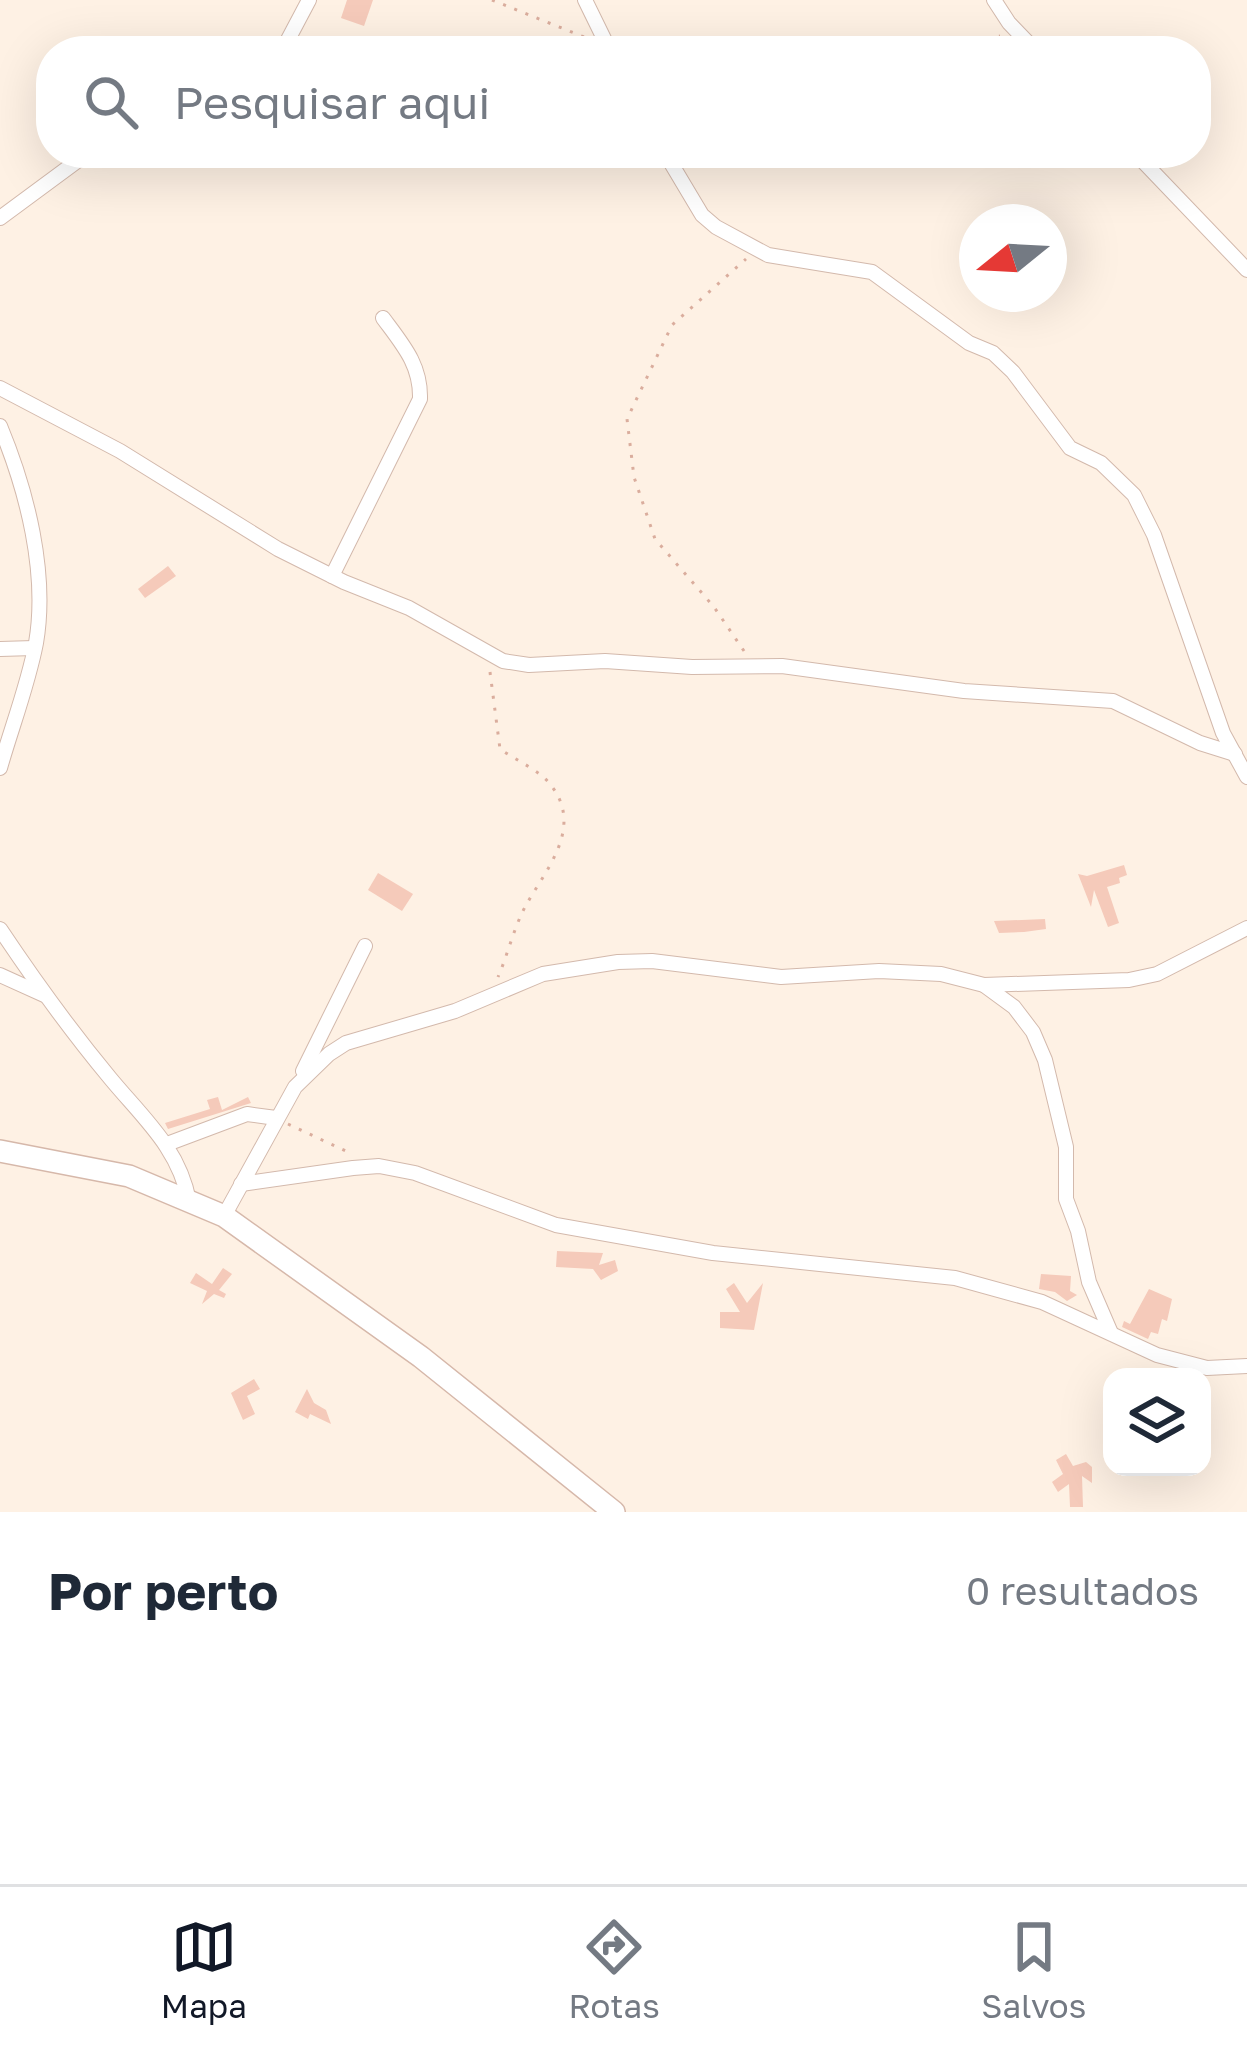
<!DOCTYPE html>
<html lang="pt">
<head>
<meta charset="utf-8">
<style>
  body { margin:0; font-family:"Golos Text",sans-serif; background:#f2f2f3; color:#1f2937 }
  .controls { position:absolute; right:36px; bottom:36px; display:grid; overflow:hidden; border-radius:24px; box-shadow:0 12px 48px #0002 }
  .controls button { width:108px; height:108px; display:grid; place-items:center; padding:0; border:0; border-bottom:3px solid #e0e1e3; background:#fff; color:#1f2937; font:60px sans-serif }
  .compass { position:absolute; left:959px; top:204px; width:108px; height:108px; border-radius:50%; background:#fff; box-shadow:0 12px 48px #0002; rotate:252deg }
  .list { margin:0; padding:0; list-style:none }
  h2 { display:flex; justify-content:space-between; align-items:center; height:156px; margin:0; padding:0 48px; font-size:51px }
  h2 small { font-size:39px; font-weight:400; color:#747a83 }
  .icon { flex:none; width:66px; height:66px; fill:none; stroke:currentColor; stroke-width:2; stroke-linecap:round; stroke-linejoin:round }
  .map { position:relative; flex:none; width:1247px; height:1512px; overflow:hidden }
  .search { position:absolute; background:#fff; box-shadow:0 12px 48px #0002; left:36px; right:36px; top:36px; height:132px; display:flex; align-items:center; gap:30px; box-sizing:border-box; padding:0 42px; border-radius:48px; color:#747a83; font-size:45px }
  .sheet { height:372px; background:#fff }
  nav { display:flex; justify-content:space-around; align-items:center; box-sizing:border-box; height:168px; border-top:3px solid #e0e1e3; background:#fff; font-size:33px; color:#747a83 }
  nav a { display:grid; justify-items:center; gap:6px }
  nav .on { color:#111827 }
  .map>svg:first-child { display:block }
  .building { fill:#f5caba }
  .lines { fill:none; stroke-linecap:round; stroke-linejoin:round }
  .street-casing { stroke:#d3b9ac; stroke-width:16 }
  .secondary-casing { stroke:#d6b8aa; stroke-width:24 }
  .path { stroke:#daad9d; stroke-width:3; stroke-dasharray:3 9; stroke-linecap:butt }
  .street { stroke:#fff; stroke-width:14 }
  .secondary { stroke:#fff; stroke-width:21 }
</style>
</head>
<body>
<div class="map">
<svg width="1247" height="1512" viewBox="0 0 1247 1512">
  <rect width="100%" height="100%" fill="#fef1e4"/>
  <g class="building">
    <path d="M 347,0 L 373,0 L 364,26 L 341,18 Z"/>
    <path d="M 168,566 L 176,576 L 145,598 L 138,589 Z"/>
    <path d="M 1124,865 L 1127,875 L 1119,878 L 1120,883 L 1107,887 L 1119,923 L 1108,927 L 1094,890 L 1091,907 L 1078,874 L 1087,876 Z"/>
    <path d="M 378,873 L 413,894 L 402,911 L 368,890 Z"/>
    <path d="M 1045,919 L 1046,929 L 1024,932 L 999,933 L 994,921 Z"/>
    <path d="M 218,1097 L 222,1110 L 248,1097 L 251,1103 L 168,1129 L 165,1123 L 210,1109 L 207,1100 Z"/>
    <path d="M 557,1251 L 603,1253 L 599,1265 L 615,1260 L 618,1271 L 601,1280 L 593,1269 L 556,1267 Z"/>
    <path d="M 223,1268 L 232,1274 L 219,1290 L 226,1294 L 224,1298 L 214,1294 L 202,1304 L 207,1291 L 190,1283 L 196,1273 L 212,1284 Z"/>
    <path d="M 1041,1274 L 1071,1276 L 1070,1291 L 1077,1295 L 1067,1301 L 1055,1292 L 1039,1289 Z"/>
    <path d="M 734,1283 L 747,1303 L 763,1283 L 754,1330 L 720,1328 L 720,1312 L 740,1312 L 726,1289 Z"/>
    <path d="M 1149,1289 L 1172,1299 L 1167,1321 L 1162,1319 L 1158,1334 L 1151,1332 L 1148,1339 L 1122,1327 L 1124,1321 L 1130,1324 Z"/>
    <path d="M 254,1379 L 260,1389 L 247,1396 L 255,1414 L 243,1420 L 231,1393 Z"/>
    <path d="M 307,1389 L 314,1403 L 326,1410 L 331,1424 L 310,1414 L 308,1419 L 295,1412 Z"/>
    <path d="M 1066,1454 L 1073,1466 L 1086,1462 L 1092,1467 L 1092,1483 L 1082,1476 L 1083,1507 L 1070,1507 L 1069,1484 L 1058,1492 L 1052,1482 L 1063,1474 L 1056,1460 Z"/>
  </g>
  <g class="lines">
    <defs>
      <g id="street">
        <path d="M 585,0 L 610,51"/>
        <path d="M 994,0 L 1009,23 L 1036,51"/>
        <path d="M 282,51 L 309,0"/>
        <path d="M 665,153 L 702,215 L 716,227 L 768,255 L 872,272 L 969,343 L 993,353 L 1013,372 L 1070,448 L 1101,463 L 1134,495 L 1154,535 L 1223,733 L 1247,777"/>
        <path d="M 1135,153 L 1247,270"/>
        <path d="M 0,218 L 88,153"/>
        <path d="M 0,388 L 120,451 L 278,549 L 344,582 L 409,608 L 503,661 L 529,665 L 605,661 L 692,667 L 782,666 L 964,691 L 1113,701 L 1200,743 L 1235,754"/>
        <path d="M 0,426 C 27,491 48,573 36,643 C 28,685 12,726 0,768"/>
        <path d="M 332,576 L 420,399 C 421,365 403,345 383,318"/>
        <path d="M 0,649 L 34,648"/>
        <path d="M 0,929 C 34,980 71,1031 110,1078 C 143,1118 179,1148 189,1201"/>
        <path d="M 0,975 L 44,995"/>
        <path d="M 984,985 L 1014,1007 L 1033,1032 L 1045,1060 L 1066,1147 L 1066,1199 L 1078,1231 L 1089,1282 L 1111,1333"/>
        <path d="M 303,1071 L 365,946"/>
        <path d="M 167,1144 L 247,1114 L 276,1118"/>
        <path d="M 241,1184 L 353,1168 L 379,1166 L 415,1173 L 556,1225 L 713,1253 L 955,1278 L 1042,1302 L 1157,1355 L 1207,1368 L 1247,1366"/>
        <path d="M 224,1216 L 295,1087 L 329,1054 L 346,1043 L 455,1011 L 543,974 L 618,962 L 652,961 L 781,977 L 879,971 L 941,974 L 984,985 L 1129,980 L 1157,974 L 1247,928"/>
      </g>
      <path id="secondary" d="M 0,1151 L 129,1176 L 224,1216 L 421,1357 L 614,1512"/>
    </defs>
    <use href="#street" class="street-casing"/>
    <use href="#secondary" class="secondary-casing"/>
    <g class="path">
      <path d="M 492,0 L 589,39"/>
      <path d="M 820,51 C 861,31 889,36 931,51"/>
      <path d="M 967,51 L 987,38 L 1000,36"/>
      <path d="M 744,651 L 714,607 L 655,539 L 634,477 L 627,419 L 672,325 L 746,259"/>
      <path d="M 490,672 L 500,749 C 517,761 542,771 553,788 C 583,830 544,872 525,907 C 513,930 508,954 498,977"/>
      <path d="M 288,1124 L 350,1153"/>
    </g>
    <use href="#street" class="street"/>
    <use href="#secondary" class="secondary"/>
  </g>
</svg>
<div class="controls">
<button><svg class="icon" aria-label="layers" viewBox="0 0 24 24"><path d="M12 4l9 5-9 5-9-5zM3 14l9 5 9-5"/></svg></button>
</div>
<svg class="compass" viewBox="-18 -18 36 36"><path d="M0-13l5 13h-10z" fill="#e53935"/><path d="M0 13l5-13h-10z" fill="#747a83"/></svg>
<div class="search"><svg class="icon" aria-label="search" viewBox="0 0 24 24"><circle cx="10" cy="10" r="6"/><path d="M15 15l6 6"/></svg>Pesquisar aqui</div>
</div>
<section class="sheet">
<h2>Por perto<small>0 resultados</small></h2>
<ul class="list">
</ul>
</section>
<nav>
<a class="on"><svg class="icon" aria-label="map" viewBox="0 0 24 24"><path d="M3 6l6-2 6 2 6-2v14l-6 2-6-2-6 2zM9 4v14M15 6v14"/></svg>Mapa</a>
<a><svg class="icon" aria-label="directions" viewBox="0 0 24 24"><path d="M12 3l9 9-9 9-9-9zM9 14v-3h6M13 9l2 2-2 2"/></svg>Rotas</a>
<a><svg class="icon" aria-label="saved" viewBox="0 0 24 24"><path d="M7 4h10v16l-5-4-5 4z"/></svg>Salvos</a>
</nav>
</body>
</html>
